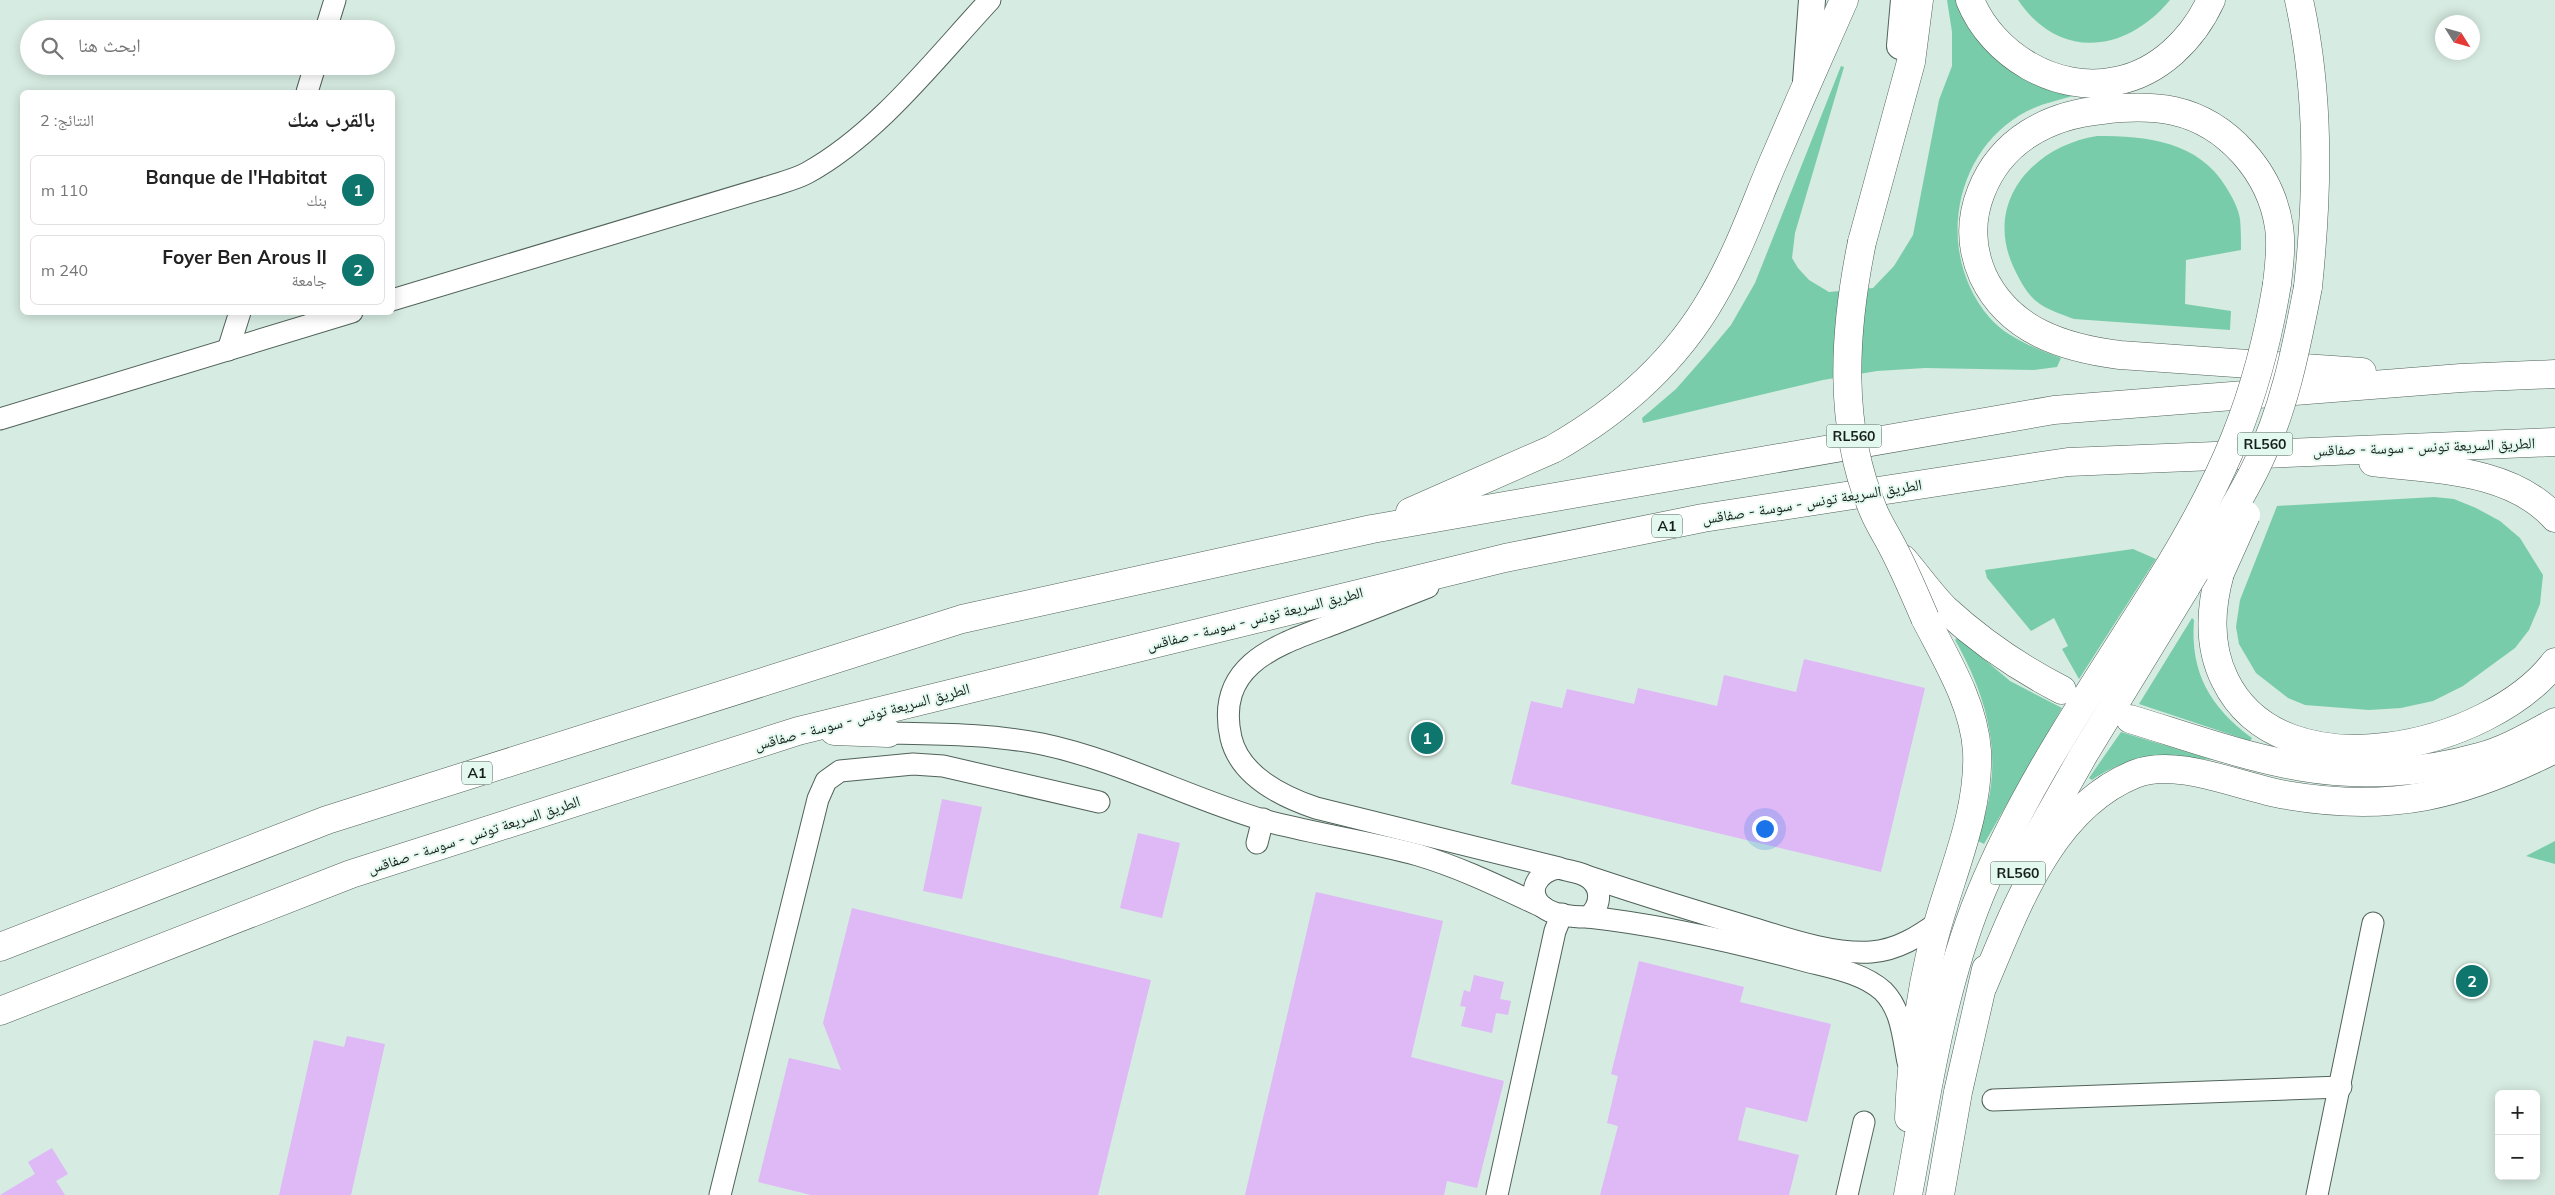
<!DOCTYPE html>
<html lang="ar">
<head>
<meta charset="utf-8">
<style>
  body { margin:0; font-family:Mulish,"Noto Naskh Arabic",sans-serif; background:#f6f6f6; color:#222; direction:rtl }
  .controls { position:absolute; right:15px; bottom:15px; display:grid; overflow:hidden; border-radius:8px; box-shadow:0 2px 12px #0003 }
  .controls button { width:45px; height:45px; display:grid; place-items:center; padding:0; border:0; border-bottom:1px solid #e0e0e0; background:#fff; color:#222; font:25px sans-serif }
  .compass { position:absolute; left:2435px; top:15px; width:45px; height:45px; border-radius:50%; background:#fff; box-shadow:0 2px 12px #0003; rotate:127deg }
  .you { position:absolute; left:1764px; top:828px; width:18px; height:18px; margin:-12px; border:4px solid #fff; border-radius:50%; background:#1a73e8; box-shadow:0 0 0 8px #1a73e833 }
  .badge { display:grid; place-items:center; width:32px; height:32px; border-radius:50%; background:#0f766e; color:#fff; font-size:16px; font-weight:700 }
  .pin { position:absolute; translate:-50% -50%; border:2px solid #fff; box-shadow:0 1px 5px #0006 }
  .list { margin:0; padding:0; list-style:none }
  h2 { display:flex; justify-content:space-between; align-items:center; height:65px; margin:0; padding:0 20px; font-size:21px }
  h2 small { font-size:16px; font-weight:400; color:#767676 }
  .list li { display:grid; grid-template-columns:32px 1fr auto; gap:15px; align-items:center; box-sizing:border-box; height:70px; margin:0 10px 10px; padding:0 10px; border:1px solid #e0e0e0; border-radius:8px }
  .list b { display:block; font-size:19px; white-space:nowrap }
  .list p { margin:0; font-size:16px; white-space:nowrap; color:#767676 }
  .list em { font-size:16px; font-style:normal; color:#767676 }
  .icon { flex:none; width:28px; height:28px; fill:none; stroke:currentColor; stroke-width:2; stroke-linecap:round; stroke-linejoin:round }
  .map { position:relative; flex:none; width:2555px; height:1195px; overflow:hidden; direction:ltr }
  .search { position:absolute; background:#fff; box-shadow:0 2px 12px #0003; left:20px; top:20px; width:375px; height:55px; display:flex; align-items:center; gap:12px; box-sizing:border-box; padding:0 18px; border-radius:28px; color:#767676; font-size:19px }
  .panel { position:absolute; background:#fff; box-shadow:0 2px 12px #0003; left:20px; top:90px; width:375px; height:225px; border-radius:8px; direction:rtl }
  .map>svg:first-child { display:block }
  .green { fill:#79ccaa }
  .building { fill:#deb9f6 }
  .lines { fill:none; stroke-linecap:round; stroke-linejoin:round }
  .minor-casing { stroke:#506259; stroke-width:23 }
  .major-casing { stroke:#506259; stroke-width:28 }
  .highway-casing { stroke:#506259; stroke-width:29 }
  .minor { stroke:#fff; stroke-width:21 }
  .major { stroke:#fff; stroke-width:26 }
  .highway { stroke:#fff; stroke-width:28 }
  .highway-bridge-casing { stroke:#506259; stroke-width:29; stroke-linecap:butt }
  .highway-bridge { stroke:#fff; stroke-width:28 }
  .labels { text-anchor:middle; stroke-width:4; stroke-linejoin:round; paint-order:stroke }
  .shield { fill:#e3f9ef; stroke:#54605b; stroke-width:1 }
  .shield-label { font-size:14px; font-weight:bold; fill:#171f1b }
  .street-label { font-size:15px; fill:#171f1b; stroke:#e3f9ef }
</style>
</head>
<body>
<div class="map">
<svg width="2555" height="1195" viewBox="0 0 2555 1195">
  <rect width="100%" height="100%" fill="#d6ebe1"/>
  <g class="green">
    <path d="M 1947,0 L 1958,0 C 1986,62 2009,76 2073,96 C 2055,101 2036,105 2020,115 C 1951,157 1937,256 1989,317 C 2007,338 2035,348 2061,358 L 2057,367 L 2034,370 L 1925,368 L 1877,371 L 1823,380 L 1643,423 L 1642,418 L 1676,389 L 1705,356 L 1731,325 L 1755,283 L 1841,66 L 1844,67 L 1795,233 L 1792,258 L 1798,268 L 1809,280 L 1829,292 L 1873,288 L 1894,266 L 1913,235 L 1939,100 L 1952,66 L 1952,32 Z"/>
    <path d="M 2018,0 L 2170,0 C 2126,53 2059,61 2018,0 Z"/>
    <path d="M 2097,136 C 2147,136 2198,141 2226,187 C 2232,197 2238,207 2240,219 C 2241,229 2241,240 2241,250 L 2186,260 L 2185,304 L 2231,311 L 2230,330 L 2074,319 C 2061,314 2047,310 2036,301 C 2026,293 2018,277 2013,266 C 1984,201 2034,146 2097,136 Z"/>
    <path d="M 2434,497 L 2454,499 L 2476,508 L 2500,521 L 2520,538 L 2543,575 L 2540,604 L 2529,630 L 2515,648 L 2463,686 L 2433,701 L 2401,708 L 2369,710 L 2305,705 L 2288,698 L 2256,673 L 2239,644 L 2236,627 L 2240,600 L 2277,506 Z"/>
    <path d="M 2133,549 L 2156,559 L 2079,679 L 2062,649 L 2068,646 L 2054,618 L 2031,631 L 1987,578 L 1985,570 Z"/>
    <path d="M 2192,618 L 2194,620 C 2190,673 2210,707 2252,738 L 2250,741 L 2139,704 Z"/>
    <path d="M 1958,637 L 2010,681 L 2062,708 L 1984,844 L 1976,840 C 2006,770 1992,705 1955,640 Z"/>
    <path d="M 2121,732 L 2213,760 C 2169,756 2130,753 2092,780 L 2089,778 Z"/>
    <path d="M 2555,841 L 2555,864 L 2526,856 Z"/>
  </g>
  <g class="building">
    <path d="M 1804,659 L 1925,688 L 1881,872 L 1511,784 L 1531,701 L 1562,708 L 1567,689 L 1634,704 L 1638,688 L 1717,706 L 1724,675 L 1796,692 Z"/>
    <path d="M 942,799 L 982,807 L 962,899 L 923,891 Z"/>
    <path d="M 1138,833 L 1180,843 L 1162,918 L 1120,908 Z"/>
    <path d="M 1316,892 L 1443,921 L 1411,1057 L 1504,1081 L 1477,1188 L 1447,1181 L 1444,1195 L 1245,1195 Z"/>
    <path d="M 852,908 L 1151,980 L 1098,1195 L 811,1195 L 758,1182 L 789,1058 L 841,1070 L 823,1023 Z"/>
    <path d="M 1639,961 L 1744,987 L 1740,1002 L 1831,1024 L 1807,1122 L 1746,1107 L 1738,1140 L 1799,1155 L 1789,1195 L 1600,1195 L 1618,1126 L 1607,1123 L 1618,1076 L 1611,1074 Z"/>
    <path d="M 1474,975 L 1504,982 L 1500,999 L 1511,1001 L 1508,1015 L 1496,1013 L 1492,1033 L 1461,1026 L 1466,1007 L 1460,1006 L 1464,990 L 1470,992 Z"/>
    <path d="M 347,1036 L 385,1044 L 351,1195 L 279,1195 L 314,1040 L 344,1047 Z"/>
    <path d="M 52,1148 L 68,1174 L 56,1181 L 65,1195 L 0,1195 L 35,1174 L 28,1162 Z"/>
  </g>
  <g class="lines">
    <defs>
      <g id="minor">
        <path d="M 326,29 L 335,0"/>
        <path d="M 307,92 L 315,66"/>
        <path d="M 392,300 L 771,186 C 783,182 796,179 807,173 C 878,134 935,59 990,0"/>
        <path d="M 228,350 L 240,312"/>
        <path d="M 0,419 L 352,312"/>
        <path d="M 1428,587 C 1397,599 1367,611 1336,623 C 1281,644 1214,662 1231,738 C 1240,776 1283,797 1316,808 L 1559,868 C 1567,871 1579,872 1586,876 C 1603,886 1602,905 1588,917 C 1575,917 1554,916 1543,907 C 1524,892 1539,870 1559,868"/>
        <path d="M 888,733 C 939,734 991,734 1042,744 C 1118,760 1189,798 1263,820 C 1314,834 1367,841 1418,855 C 1462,868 1502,888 1543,907"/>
        <path d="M 1257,843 L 1263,819"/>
        <path d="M 1586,876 C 1640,894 1694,911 1749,927 C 1785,938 1834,955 1871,952 C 1898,950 1919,936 1940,921"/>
        <path d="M 1588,917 C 1661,925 1731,941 1802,960 C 1828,967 1862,972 1883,991 C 1902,1010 1903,1038 1908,1062"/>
        <path d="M 1993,1100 L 2341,1087"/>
        <path d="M 720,1195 L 818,799 L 826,781 L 840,771 L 913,764 L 943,766 L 1099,802"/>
        <path d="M 1497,1195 L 1555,931 L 1562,914"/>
        <path d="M 1847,1195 L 1864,1122"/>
        <path d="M 2317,1195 L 2373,923"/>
      </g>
      <g id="major">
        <path d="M 1900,46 L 1904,0"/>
        <path d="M 1806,82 L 1812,0"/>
      </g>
      <g id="highway">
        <path d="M 1970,0 C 1992,55 2057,94 2116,81 C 2159,73 2193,39 2211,0"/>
        <path d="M 2299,0 C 2320,96 2318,190 2308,287"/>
        <path d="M 1862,242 L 1911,62 L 1919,0"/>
        <path d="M 2277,284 C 2279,265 2282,246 2279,227 C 2271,173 2228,123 2174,111 C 2150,106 2126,107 2102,110 C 2049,115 2001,140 1981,192 C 1970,220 1971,249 1983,276 C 2009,331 2064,348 2120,355 L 2362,372"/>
        <path d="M 2373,462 C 2434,470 2510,468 2555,518"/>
        <path d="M 1410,512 L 1553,449 C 1618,412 1676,361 1713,296 C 1737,255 1753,210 1771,167 C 1795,111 1819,56 1844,0"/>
        <path d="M 1903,559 C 1917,575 1930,594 1945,609 C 1981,642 2019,668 2062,690"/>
        <path d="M 2220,573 C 2210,609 2208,646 2225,680 C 2282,797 2491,747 2555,662"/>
        <path d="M 2130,719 C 2186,736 2244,757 2302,767 C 2360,777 2423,773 2479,757 C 2506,750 2531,735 2555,722"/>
        <path d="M 834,731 L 888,733"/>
        <path d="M 2024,860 L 2084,754 L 2186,587"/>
        <path d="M 0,947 L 327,820 L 962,619 L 1372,529 L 2054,410 L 2461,378 L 2555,374"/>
        <path d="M 1983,986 C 2016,909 2050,808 2135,774 C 2178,757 2242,788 2286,795 C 2391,813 2461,796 2555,749"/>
        <path d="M 0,1011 L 351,874 L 798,731 L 1505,558 L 1703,518 L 2068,462 L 2555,442"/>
        <path d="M 1909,1118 C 1911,1061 1919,1002 1932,946 C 1947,882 1980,818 1977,751 C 1974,704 1946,659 1925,618"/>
        <path d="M 1908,1195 C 1927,1094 1941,991 1980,895 C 2026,782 2098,681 2162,578"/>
        <path d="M 1940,1195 L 1958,1092 L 1986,969"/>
      </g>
    </defs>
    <use href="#minor" class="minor-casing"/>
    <use href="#major" class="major-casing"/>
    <use href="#highway" class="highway-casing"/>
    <use href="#minor" class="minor"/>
    <use href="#major" class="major"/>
    <use href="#highway" class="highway"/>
    <defs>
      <g id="highway-bridge">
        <path d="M 1862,242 C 1844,330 1837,426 1874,512 C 1879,524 1887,536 1893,548 C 1905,571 1915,595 1925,618"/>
        <path d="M 2220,573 L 2246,515"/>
        <path d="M 2162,578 C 2223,480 2258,399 2277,284"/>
        <path d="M 2186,587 C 2209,548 2235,509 2255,469 C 2284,412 2296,349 2308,287"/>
      </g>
    </defs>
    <use href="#highway-bridge" class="highway-bridge-casing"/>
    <use href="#highway-bridge" class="highway-bridge"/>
  </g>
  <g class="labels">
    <g class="shield">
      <rect x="1826.5" y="424.5" width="55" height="23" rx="4"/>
      <rect x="2237.5" y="432.5" width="55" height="23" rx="4"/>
      <rect x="1652" y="514.5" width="30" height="23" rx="4"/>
      <rect x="462" y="761.5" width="30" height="23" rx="4"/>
      <rect x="1990.5" y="861.5" width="55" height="23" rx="4"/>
    </g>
    <g class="shield-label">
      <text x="1854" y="441">RL560</text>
      <text x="2265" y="449">RL560</text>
      <text x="1667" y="531">A1</text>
      <text x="477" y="778">A1</text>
      <text x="2018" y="878">RL560</text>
    </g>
    <g class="street-label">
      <text transform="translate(2424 447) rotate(-2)" y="5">الطريق السريعة تونس - سوسة - صفاقس</text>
      <text transform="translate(1812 502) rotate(-9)" y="5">الطريق السريعة تونس - سوسة - صفاقس</text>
      <text transform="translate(1255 619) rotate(-14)" y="5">الطريق السريعة تونس - سوسة - صفاقس</text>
      <text transform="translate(862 717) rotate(-15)" y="5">الطريق السريعة تونس - سوسة - صفاقس</text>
      <text transform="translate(474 835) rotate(-18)" y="5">الطريق السريعة تونس - سوسة - صفاقس</text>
    </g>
  </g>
</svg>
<div class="controls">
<button>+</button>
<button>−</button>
</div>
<svg class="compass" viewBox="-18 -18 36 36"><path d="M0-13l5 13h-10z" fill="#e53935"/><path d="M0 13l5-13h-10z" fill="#767676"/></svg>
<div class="you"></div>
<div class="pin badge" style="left:1427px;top:738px">1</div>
<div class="pin badge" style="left:2472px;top:981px">2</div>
<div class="search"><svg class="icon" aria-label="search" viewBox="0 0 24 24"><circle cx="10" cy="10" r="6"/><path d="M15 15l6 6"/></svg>ابحث هنا</div>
<section class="panel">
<h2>بالقرب منك<small>النتائج: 2</small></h2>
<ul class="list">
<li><span class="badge">1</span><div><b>Banque de l'Habitat</b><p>بنك</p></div><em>110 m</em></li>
<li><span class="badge">2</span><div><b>Foyer Ben Arous II</b><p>جامعة</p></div><em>240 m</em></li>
</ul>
</section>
</div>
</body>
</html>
